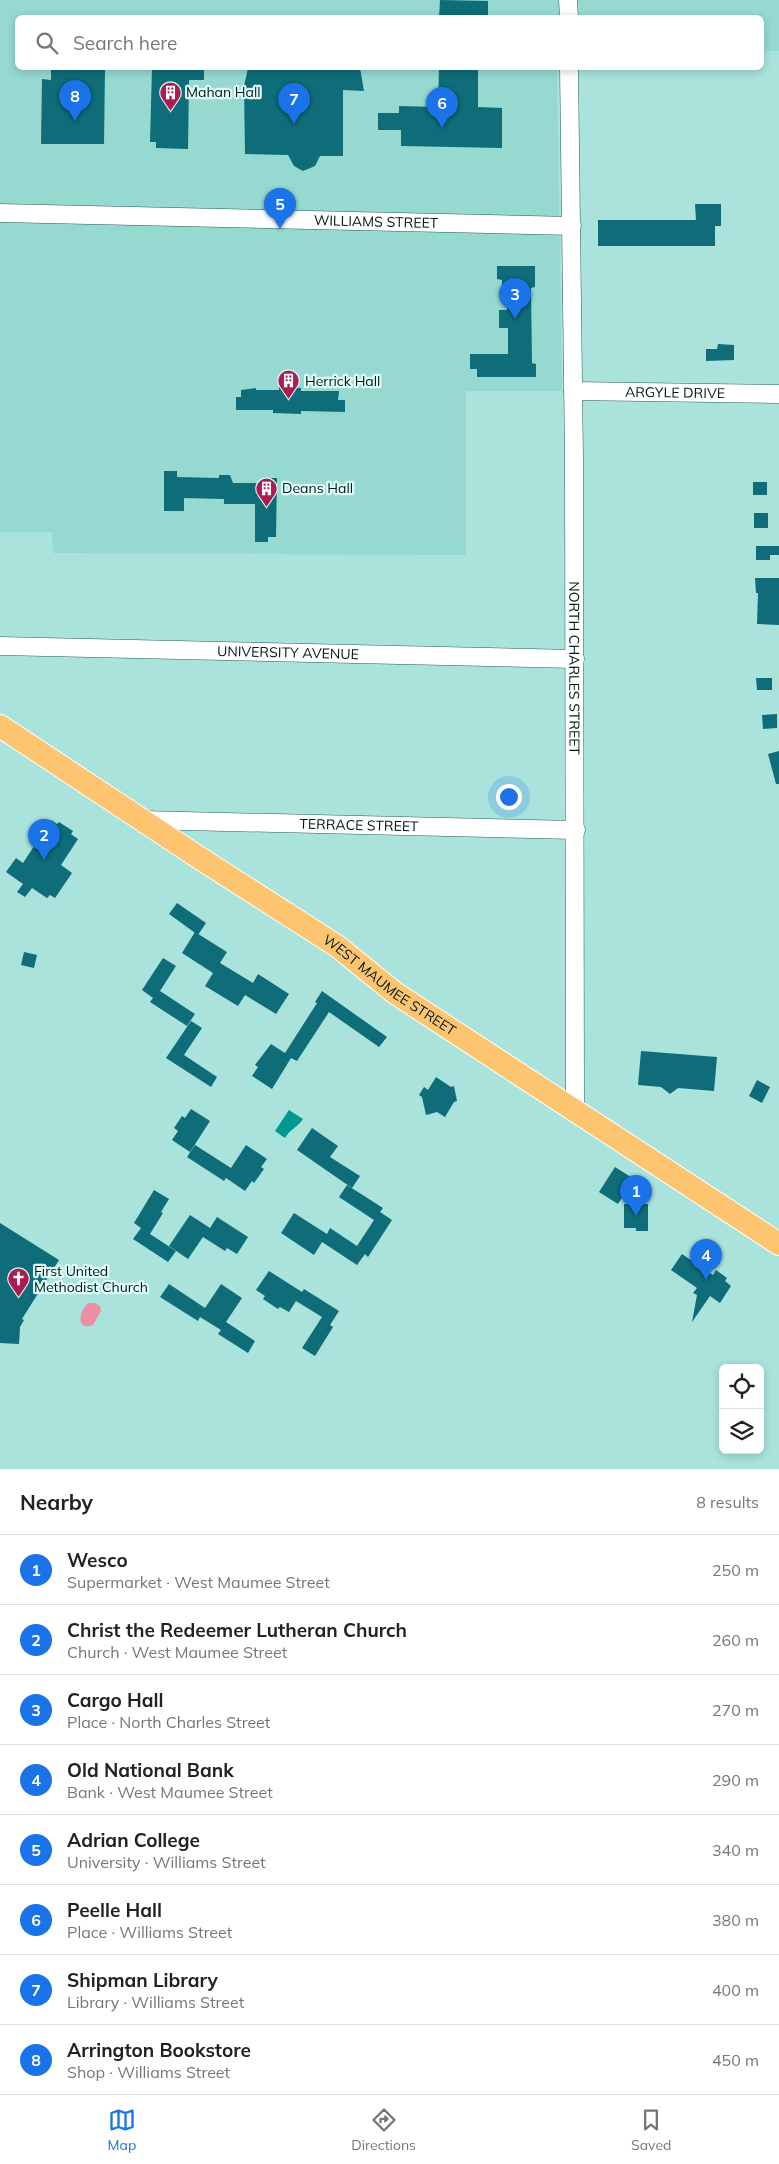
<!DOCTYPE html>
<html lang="en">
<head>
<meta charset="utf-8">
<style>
  body { margin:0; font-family:Mulish,sans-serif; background:#f2f2f2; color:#222 }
  .controls { position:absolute; right:15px; bottom:15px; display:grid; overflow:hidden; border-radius:8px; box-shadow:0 2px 8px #0003 }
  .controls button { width:45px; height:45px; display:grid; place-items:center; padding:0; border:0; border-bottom:1px solid #e0e0e0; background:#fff; color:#222; font:25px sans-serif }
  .you { position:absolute; left:508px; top:796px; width:18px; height:18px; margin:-12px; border:4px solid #fff; border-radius:50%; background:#1a73e8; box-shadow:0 0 0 8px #1a73e833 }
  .badge { display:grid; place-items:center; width:32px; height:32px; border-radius:50%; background:#1a73e8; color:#fff; font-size:16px; font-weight:700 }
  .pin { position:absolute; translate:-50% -41px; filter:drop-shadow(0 1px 2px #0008) }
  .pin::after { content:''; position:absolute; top:26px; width:18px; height:15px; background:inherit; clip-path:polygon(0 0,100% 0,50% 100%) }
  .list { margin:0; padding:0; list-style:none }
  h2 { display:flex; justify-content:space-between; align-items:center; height:65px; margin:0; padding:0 20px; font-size:21px }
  h2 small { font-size:16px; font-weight:400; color:#767676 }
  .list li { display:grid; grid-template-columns:32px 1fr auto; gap:15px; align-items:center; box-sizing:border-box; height:70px; padding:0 20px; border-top:1px solid #e0e0e0 }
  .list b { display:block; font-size:19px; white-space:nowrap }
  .list p { margin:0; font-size:16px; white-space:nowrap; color:#767676 }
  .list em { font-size:16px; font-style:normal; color:#767676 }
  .icon { flex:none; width:28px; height:28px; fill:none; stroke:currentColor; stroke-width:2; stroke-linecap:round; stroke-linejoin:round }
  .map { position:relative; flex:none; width:779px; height:1469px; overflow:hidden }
  .search { position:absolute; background:#fff; box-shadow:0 2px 8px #0003; left:15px; right:15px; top:15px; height:55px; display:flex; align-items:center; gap:12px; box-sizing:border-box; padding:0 18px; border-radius:8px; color:#767676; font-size:19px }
  .sheet { height:625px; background:#fff }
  nav { display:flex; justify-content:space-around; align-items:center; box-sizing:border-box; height:70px; border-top:1px solid #e0e0e0; background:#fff; font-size:14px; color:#767676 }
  nav a { display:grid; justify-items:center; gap:2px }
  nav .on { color:#1a73e8 }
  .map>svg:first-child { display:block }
  .built { fill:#95d9d1 }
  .green { fill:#ec8fa3 }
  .water { fill:#01998f }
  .building { fill:#0e6d78 }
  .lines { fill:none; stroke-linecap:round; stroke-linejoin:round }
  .minor-casing { stroke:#265e58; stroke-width:19 }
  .major-casing { stroke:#fff; stroke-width:24 }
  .minor { stroke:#fff; stroke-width:18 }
  .major { stroke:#fec571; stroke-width:22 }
  .labels { text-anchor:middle; stroke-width:4.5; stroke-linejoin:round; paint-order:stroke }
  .poi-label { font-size:14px; fill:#011614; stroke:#e1fdfa; text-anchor:start }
  .street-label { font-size:14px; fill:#011614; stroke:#e1fdfa }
</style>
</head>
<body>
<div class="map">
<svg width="779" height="1469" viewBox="0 0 779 1469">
  <rect width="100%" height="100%" fill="#a9e3dc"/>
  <path class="built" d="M 0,0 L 779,0 L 779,51 L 762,51 L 762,18 L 557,15 L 557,18 L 18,18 L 18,68 L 557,68 L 562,391 L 466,391 L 466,555 L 53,553 L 52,532 L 0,532 Z"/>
  <path class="green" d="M 89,1303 L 95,1303 L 100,1306 L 101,1311 L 93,1325 C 76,1331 78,1311 89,1303 Z"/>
  <path class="water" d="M 289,1110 L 303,1119 C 298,1127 290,1129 285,1138 L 275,1131 Z"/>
  <g class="building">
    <path d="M 440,0 L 488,1 L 488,18 L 439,18 Z"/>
    <path d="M 51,68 L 105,68 L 104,144 L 41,144 L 42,79 L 51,80 Z"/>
    <path d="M 152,68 L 204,68 L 204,80 L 189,80 L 188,149 L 156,148 L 156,142 L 150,142 Z"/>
    <path d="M 248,68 L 360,68 L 364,91 L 343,90 L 343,156 L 320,156 L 315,166 L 303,171 L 294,166 L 288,155 L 245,154 L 244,86 Z"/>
    <path d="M 439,68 L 478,68 L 478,107 L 502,108 L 502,148 L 401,146 L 401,130 L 378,130 L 378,113 L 399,113 L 399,106 L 438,107 Z"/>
    <path d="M 695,204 L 721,204 L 721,226 L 715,226 L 715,246 L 598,246 L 598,220 L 696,220 Z"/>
    <path d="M 497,266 L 535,266 L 535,287 L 531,288 L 532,363 L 536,364 L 536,377 L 477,377 L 477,369 L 470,369 L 470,354 L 508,354 L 508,328 L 499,328 L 499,310 L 507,310 L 507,288 L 502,288 L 502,280 L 497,279 Z"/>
    <path d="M 718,344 L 734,345 L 734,360 L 706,361 L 706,349 L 717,349 Z"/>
    <path d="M 279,387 L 301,388 L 301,391 L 339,391 L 338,400 L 345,400 L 345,412 L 301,411 L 301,414 L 273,413 L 273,410 L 236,410 L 236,397 L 241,397 L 241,390 L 256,388 L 256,390 L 279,390 Z"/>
    <path d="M 164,471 L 177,471 L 177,477 L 219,478 L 219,475 L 230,475 L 233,483 L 263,483 L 263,478 L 277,478 L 276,537 L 268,537 L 268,542 L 255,542 L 255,504 L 224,504 L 224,499 L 184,498 L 184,511 L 164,511 Z"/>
    <rect x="753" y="482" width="14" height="13"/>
    <rect x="754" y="513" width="14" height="15"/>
    <path d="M 756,546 L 779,546 L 779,555 L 770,555 L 770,560 L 756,560 Z"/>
    <path d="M 755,578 L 779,578 L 779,625 L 757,624 L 758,593 L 756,593 Z"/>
    <path d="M 756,678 L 772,678 L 772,690 L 757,690 Z"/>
    <path d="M 777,714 L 777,728 L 763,729 L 762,715 Z"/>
    <path d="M 779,751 L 779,784 L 776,784 L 768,754 Z"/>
    <path d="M 51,820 L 57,824 L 59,822 L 73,831 L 71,834 L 78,839 L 61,865 L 72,873 L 55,898 L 50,895 L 47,898 L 32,888 L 25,897 L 17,892 L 23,884 L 6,872 L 16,858 L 23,863 Z"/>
    <path d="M 177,903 L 206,923 L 198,935 L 169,914 Z"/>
    <path d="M 195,932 L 227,952 L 220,963 L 253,983 L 258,974 L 289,994 L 276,1014 L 245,995 L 238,1006 L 205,986 L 213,973 L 182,953 Z"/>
    <path d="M 24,952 L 37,955 L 34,968 L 21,965 Z"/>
    <path d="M 163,958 L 176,966 L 160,991 L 195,1014 L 187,1026 L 150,1002 L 153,998 L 142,990 Z"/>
    <path d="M 322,991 L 387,1037 L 379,1047 L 329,1012 L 297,1061 L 291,1058 L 272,1089 L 252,1076 L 258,1067 L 255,1065 L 271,1044 L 285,1053 L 317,1003 L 315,1002 Z"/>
    <path d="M 191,1021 L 202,1028 L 184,1055 L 217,1077 L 211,1087 L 166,1058 Z"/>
    <path d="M 641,1051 L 717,1057 L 714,1091 L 678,1088 L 670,1094 L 661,1087 L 638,1085 Z"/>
    <path d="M 436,1077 L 451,1087 L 454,1086 L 457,1101 L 454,1102 L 445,1117 L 437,1112 L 426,1115 L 422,1097 L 419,1095 L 424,1087 L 428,1090 Z"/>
    <path d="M 757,1080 L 770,1087 L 762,1103 L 749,1096 Z"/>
    <path d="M 191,1109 L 210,1121 L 190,1152 L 172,1140 L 178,1131 L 174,1128 L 182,1116 L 185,1118 Z"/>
    <path d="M 312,1128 L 338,1146 L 330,1157 L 360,1176 L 352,1188 L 297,1150 Z"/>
    <path d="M 195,1145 L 231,1168 L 246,1145 L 267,1159 L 261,1167 L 264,1169 L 254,1183 L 252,1181 L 245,1191 L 226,1178 L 224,1181 L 187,1157 Z"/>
    <path d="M 615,1167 L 634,1179 L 618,1204 L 599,1192 Z"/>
    <path d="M 347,1185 L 383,1208 L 380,1212 L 392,1220 L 368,1257 L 365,1254 L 357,1265 L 322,1242 L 314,1255 L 281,1233 L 294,1213 L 327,1234 L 330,1228 L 357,1246 L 374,1220 L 339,1197 Z"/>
    <path d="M 154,1190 L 169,1199 L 161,1212 L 163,1213 L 150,1234 L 176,1251 L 168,1262 L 133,1239 L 141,1228 L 134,1223 Z"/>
    <path d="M 624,1204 L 648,1204 L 648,1231 L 636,1231 L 636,1228 L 624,1228 Z"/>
    <path d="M 190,1215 L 210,1228 L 217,1217 L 248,1237 L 237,1254 L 227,1248 L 225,1251 L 203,1237 L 188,1259 L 169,1246 Z"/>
    <path d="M 0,1223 L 59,1260 L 22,1319 L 24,1320 L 20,1327 L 19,1344 L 0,1343 Z"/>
    <path d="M 682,1254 L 713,1275 L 716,1270 L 727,1278 L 725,1281 L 731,1286 L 720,1303 L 710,1296 L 692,1322 L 697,1295 L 693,1293 L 697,1288 L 671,1270 Z"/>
    <path d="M 269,1271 L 302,1292 L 304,1289 L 339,1311 L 330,1325 L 333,1327 L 315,1356 L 302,1348 L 322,1317 L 296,1301 L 289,1312 L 280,1307 L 278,1309 L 263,1299 L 265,1296 L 256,1290 Z"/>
    <path d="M 169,1284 L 205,1308 L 221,1284 L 242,1298 L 226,1322 L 255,1341 L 248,1353 L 218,1334 L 221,1330 L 200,1317 L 198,1321 L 160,1297 Z"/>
  </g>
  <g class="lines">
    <defs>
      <g id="minor">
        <path d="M 568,0 L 569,18"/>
        <path id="s1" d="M 569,68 L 574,459 L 575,1111"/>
        <path id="s2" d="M 0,213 L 572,226"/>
        <path id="s3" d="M 573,391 L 779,394"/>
        <path id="s4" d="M 0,646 L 575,659"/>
        <path id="s5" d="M 141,820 L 576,830"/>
      </g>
      <g id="major">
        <path id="s6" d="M 0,726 L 198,857 L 337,946 L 395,993 L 779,1244"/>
      </g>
    </defs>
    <use href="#minor" class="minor-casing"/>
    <use href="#major" class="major-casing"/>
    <use href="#minor" class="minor"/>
    <use href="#major" class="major"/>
  </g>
  <defs>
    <symbol id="building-pin" viewBox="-11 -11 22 30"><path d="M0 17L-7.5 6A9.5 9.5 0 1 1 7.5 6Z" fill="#ad1c50" stroke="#e1fdfa"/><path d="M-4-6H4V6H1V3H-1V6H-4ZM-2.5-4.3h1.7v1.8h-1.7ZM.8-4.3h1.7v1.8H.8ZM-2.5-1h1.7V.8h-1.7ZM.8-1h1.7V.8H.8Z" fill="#fff"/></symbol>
    <symbol id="church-pin" viewBox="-11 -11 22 30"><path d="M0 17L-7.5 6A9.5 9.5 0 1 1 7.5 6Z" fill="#ad1c50" stroke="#e1fdfa"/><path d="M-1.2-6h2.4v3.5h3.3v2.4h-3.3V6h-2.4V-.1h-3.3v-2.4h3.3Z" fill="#fff"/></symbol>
  </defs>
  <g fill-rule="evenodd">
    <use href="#building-pin" x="158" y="80" width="25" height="34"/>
    <use href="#building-pin" x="276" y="368" width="25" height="34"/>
    <use href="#building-pin" x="254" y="476" width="25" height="34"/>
    <use href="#church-pin" x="6" y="1266" width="25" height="34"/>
  </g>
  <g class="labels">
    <g class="poi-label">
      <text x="186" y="97">Mahan Hall</text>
      <text x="305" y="386">Herrick Hall</text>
      <text x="282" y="493">Deans Hall</text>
      <text x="34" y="1276">First United<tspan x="34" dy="16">Methodist Church</tspan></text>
    </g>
    <g class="street-label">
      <text dy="5" stroke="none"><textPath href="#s2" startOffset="376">WILLIAMS STREET</textPath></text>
      <text dy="5" stroke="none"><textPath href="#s3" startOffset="102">ARGYLE DRIVE</textPath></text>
      <text dy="5" stroke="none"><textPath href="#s4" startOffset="288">UNIVERSITY AVENUE</textPath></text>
      <text dy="5" stroke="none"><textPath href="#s1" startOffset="600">NORTH CHARLES STREET</textPath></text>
      <text dy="5" stroke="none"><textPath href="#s5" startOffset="218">TERRACE STREET</textPath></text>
      <text dy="5" stroke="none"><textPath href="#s6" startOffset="468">WEST MAUMEE STREET</textPath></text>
    </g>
  </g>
</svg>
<div class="controls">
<button><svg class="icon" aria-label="locate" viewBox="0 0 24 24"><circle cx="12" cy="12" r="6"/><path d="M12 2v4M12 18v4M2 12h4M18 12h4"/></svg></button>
<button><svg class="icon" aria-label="layers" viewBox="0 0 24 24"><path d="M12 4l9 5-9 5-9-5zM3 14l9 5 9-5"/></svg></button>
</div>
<div class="you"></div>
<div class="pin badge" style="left:636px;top:1216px">1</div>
<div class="pin badge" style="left:44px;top:860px">2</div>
<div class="pin badge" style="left:515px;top:319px">3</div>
<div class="pin badge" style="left:706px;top:1280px">4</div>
<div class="pin badge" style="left:280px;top:229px">5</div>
<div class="pin badge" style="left:442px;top:128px">6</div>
<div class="pin badge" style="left:294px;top:124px">7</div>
<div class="pin badge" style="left:75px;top:121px">8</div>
<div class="search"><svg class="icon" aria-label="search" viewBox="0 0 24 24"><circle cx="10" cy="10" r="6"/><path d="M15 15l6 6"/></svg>Search here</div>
</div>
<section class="sheet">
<h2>Nearby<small>8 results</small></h2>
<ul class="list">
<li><span class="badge">1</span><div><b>Wesco</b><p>Supermarket · West Maumee Street</p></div><em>250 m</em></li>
<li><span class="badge">2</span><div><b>Christ the Redeemer Lutheran Church</b><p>Church · West Maumee Street</p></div><em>260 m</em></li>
<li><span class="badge">3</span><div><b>Cargo Hall</b><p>Place · North Charles Street</p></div><em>270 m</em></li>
<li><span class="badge">4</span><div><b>Old National Bank</b><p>Bank · West Maumee Street</p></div><em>290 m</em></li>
<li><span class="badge">5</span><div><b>Adrian College</b><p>University · Williams Street</p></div><em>340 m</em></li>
<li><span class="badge">6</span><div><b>Peelle Hall</b><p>Place · Williams Street</p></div><em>380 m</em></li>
<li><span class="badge">7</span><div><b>Shipman Library</b><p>Library · Williams Street</p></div><em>400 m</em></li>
<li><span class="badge">8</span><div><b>Arrington Bookstore</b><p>Shop · Williams Street</p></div><em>450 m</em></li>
</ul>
</section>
<nav>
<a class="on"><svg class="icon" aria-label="map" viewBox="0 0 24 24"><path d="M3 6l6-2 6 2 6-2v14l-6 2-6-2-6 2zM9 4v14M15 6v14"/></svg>Map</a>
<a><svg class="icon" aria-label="directions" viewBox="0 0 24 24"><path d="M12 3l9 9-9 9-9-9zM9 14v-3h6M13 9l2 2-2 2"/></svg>Directions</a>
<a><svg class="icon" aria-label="saved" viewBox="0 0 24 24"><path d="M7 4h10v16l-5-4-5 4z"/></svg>Saved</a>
</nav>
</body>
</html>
